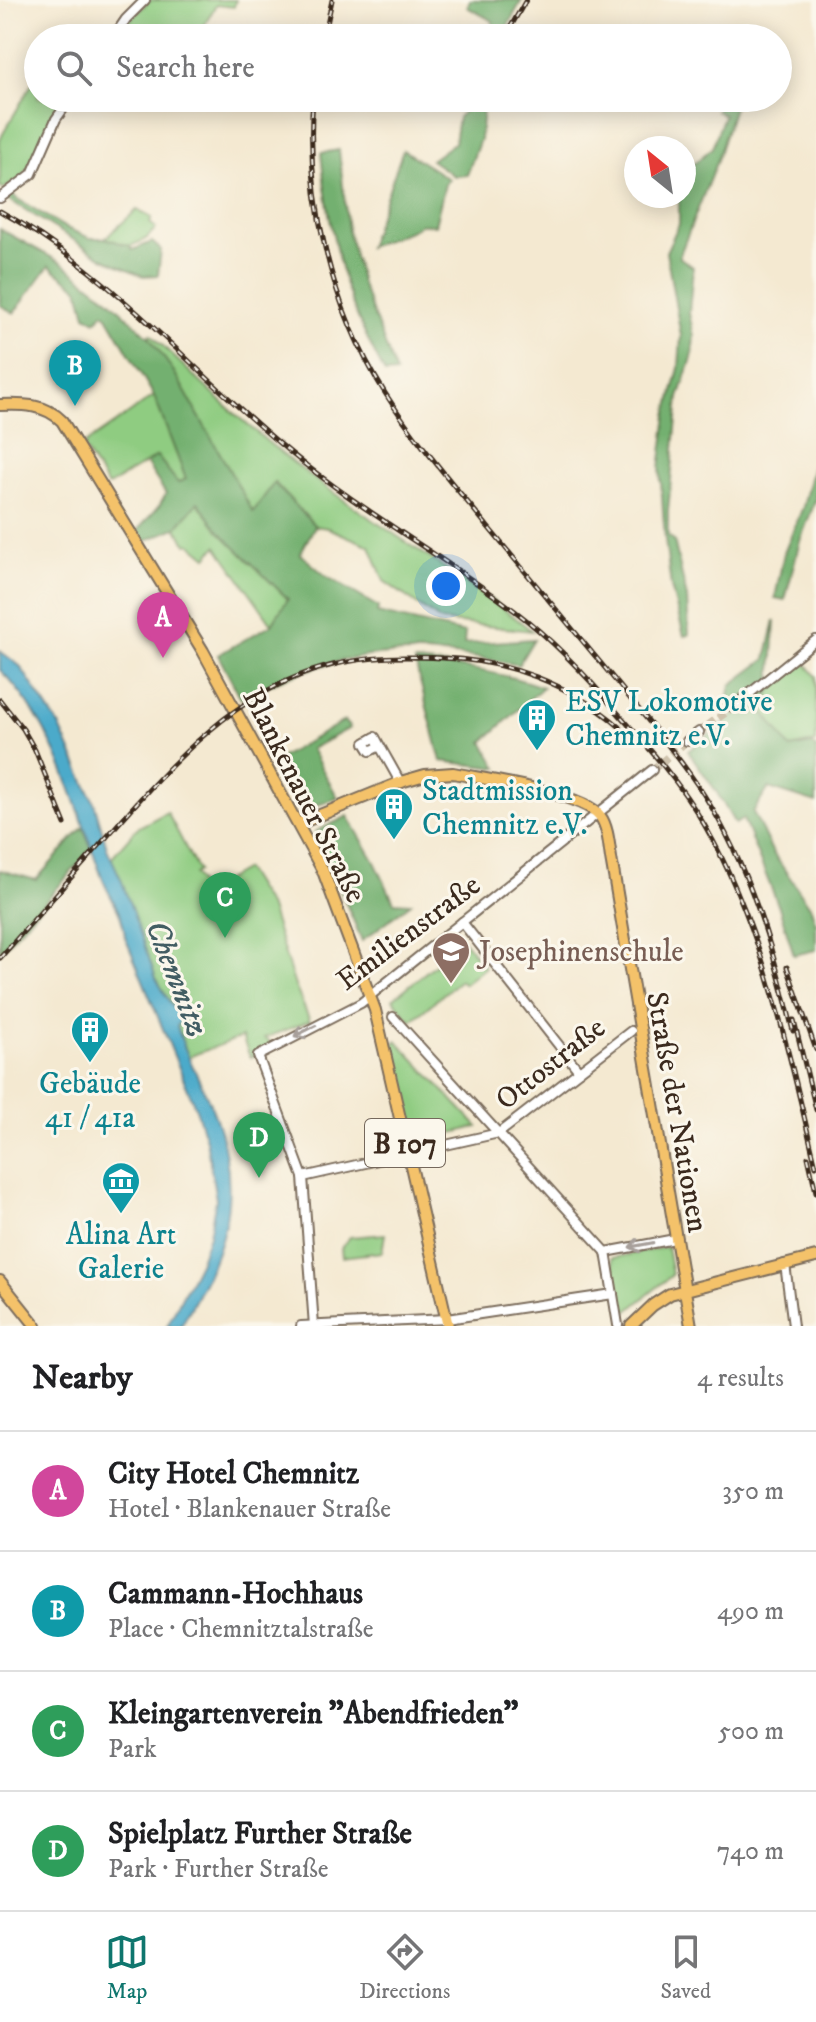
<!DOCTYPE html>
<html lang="en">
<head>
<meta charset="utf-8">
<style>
  body { margin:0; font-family:"IM FELL DW Pica",serif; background:#f6f6f6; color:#202124 }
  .compass { position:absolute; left:624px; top:136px; width:72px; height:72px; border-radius:50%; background:#fff; box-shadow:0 4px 20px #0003; rotate:330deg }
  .you { position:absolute; left:446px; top:586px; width:28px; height:28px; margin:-20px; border:6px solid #fff; border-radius:50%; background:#1a73e8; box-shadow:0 0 0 12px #1a73e833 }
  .badge { display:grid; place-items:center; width:52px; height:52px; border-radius:50%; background:#0f766e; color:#fff; font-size:26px; font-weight:700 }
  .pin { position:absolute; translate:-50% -66px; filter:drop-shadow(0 2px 4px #0008) }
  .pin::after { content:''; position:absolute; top:42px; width:28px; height:24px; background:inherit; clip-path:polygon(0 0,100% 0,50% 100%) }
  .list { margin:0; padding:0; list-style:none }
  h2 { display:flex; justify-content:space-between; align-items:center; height:104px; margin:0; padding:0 32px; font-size:34px }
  h2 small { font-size:26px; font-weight:400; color:#757577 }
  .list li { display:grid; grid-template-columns:52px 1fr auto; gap:24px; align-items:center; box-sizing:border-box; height:120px; padding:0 32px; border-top:2px solid #e0e0e0 }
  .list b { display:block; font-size:30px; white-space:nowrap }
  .list p { margin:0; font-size:26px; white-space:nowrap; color:#757577 }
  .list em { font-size:26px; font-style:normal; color:#757577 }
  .icon { flex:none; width:44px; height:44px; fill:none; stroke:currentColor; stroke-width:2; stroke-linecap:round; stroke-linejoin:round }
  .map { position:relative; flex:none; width:816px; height:1326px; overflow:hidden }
  .search { position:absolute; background:#fff; box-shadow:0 4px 20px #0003; left:24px; right:24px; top:24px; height:88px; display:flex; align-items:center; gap:20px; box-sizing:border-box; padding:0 28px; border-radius:44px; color:#757577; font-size:30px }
  .sheet { height:584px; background:#fff }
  nav { display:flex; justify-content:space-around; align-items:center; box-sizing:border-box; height:112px; border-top:2px solid #e0e0e0; background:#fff; font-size:22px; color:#757577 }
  nav a { display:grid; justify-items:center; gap:4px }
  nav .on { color:#0f766e }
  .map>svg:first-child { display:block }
  .green { fill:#8fcc81; stroke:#657b50; stroke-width:2 }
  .forest { fill:#73b06f; stroke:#576d46; stroke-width:2 }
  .water { fill:#4caaca; stroke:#446a74; stroke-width:2 }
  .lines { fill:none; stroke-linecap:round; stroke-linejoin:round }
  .minor-tunnel { stroke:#cfc3ad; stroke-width:8; stroke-dasharray:8 4; stroke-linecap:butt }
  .minor-casing { stroke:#7c6d5d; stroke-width:12 }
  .major-casing { stroke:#7c6d5d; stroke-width:14 }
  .minor { stroke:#fff; stroke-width:8 }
  .major { stroke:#f4c26a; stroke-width:10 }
  .rail-casing { stroke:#3b2a1e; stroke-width:5 }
  .rail { stroke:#fbf7ec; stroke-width:2; stroke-dasharray:6; stroke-linecap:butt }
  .oneway { stroke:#a79f9a }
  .labels { text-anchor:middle; stroke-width:6; stroke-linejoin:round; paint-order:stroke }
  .shield { fill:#fbf7ec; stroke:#75685c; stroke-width:2 }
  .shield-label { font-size:28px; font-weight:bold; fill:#3b2a1e }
  .culture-label { font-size:30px; fill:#0d838f; stroke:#fbf7ec; text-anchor:start }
  .street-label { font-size:30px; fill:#3b2a1e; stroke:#fbf7ec }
  .education-label { font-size:30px; fill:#785e54; stroke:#fbf7ec; text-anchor:start }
  .water-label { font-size:32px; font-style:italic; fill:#425d63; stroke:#fbf7ec }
</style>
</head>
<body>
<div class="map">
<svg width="816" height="1326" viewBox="0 0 816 1326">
  <rect width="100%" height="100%" fill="#fbf7ec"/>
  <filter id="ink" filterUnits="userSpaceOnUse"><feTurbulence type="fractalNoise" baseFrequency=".0125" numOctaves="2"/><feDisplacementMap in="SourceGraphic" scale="16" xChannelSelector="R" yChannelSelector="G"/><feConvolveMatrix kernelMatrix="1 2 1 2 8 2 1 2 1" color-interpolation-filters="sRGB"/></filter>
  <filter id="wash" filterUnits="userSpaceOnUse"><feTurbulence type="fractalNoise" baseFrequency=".006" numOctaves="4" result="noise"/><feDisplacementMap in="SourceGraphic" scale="32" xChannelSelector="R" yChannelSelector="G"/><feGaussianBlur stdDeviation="1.8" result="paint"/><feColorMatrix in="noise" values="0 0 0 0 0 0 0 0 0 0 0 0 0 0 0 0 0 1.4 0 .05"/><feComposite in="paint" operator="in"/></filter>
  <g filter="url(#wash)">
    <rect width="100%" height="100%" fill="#f4e9d1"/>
    <g class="green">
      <path d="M 150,0 L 236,0 L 234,7 L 216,5 L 197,38 L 117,38 L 128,22 Z"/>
      <path d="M 38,73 L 38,98 L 64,98 L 52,117 L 32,162 L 22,178 L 3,189 L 0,186 L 0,139 Z"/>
      <path d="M 137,210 L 152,218 L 150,223 L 156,228 L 145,240 L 130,246 L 105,238 Z"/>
      <path d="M 151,334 C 211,394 272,450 341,498 C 405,543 471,582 532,631 L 441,621 L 384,581 L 370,546 L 328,528 L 315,526 L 275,483 L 253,513 L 174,372 L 149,337 Z"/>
      <path d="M 154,396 L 186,479 L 178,484 L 157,456 L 108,486 L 82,446 Z"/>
      <path d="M 197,502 L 220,532 L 288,599 L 272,624 L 217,546 L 207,557 L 190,543 L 187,544 L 176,528 Z"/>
      <path d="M 803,660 L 816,676 L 816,742 L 790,748 L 763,711 L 771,690 Z"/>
      <path d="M 167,812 L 198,871 L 194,874 L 204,892 L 245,869 L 271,911 L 295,986 L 310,1021 L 264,1038 L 274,1045 L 250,1057 L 242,1037 L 188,1057 L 177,1026 L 181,1017 L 165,995 L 156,978 L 111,858 L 137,828 Z"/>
      <path d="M 464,941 L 485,967 L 464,984 L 460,980 L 411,1021 L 393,999 Z"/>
      <path d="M 397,1041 L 478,1127 L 417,1141 L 392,1044 Z"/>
      <path d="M 385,1234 L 382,1252 L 342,1257 L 341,1248 L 350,1237 Z"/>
      <path d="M 667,1247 L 672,1275 L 622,1316 L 612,1258 Z"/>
    </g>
    <g class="forest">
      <path d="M 470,0 L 522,0 L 501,38 L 489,38 L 493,21 L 467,7 Z"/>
      <path d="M 466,98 L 484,98 L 480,139 L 467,175 L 454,176 L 431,160 L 454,143 L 458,117 L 463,113 Z"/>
      <path d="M 721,98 L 737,98 L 716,163 L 679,257 L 693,267 L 689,313 L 694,336 L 692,358 L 679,398 L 668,511 L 668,536 L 674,540 L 687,598 L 689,635 L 684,636 L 671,587 L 665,540 L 660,468 L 667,415 L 679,368 L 681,336 L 666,252 L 679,224 L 679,196 L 684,196 L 684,172 L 712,148 L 724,115 L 716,111 Z"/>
      <path d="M 339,150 L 348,231 L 361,282 L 396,373 L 385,374 C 373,350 360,326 351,300 C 334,253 326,203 321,153 Z"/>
      <path d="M 403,150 L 449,179 L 445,184 L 435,225 L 421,224 L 412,230 L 368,247 Z"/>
      <path d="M 12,193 L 16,198 L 66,228 L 90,238 L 105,238 L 130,246 L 133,250 L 152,242 L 161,250 L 158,275 L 143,276 L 103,258 L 6,198 Z"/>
      <path d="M 0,229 L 62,263 L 110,300 L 149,337 L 174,372 L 253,512 L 274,483 L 315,526 L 300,554 L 326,576 L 378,607 L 377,613 L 465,633 L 464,644 L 534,639 L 518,665 C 416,643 334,649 241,699 L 218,655 L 272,624 L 288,599 L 220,532 L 198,502 L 176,528 L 145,541 L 138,530 L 160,505 L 166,494 L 146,463 L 157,456 L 178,483 L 186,479 L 154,396 L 107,316 L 103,313 L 96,321 L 86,315 L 79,289 L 49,266 L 14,313 L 0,305 Z"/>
      <path d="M 816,454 L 816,499 L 800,541 L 785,600 L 775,598 L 784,553 L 803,507 Z"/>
      <path d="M 775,620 L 771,690 L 763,711 L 790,748 L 813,744 L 816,748 L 816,803 L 769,788 L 753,812 L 773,853 L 811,908 L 816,924 L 816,950 L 794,955 L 779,907 L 743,819 L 735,824 L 716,791 L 688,751 L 734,715 L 727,704 L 731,685 L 766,659 Z"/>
      <path d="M 415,662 C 459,666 500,672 543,687 L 483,742 L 498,768 L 441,761 Z"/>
      <path d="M 344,721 L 350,728 L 311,749 L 338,798 L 303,810 L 274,761 Z"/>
      <path d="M 348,816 L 375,862 L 394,902 L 411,903 L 362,941 L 335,877 L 315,838 L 315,832 Z"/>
      <path d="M 83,827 L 92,849 L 0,952 L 0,870 L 36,880 Z"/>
    </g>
    <path class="water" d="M 0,651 L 20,666 L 60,727 L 94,802 L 108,851 L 121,879 L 156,978 L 173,1008 L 180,1009 L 182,1017 L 177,1026 C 186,1058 204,1086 215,1116 C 246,1199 221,1255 181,1326 L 167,1326 L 199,1263 L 209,1235 L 216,1199 L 206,1140 L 196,1109 L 125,937 C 124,914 111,900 103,880 C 76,807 57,726 0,670 Z"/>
  </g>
  <g filter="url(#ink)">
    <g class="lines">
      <g class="minor-tunnel">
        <path d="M 699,732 L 733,707"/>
        <path d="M 652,770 L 687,741"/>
      </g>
      <defs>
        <g id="minor">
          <path d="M 113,38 L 126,19 L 145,0"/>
          <path d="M 0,198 L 32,174 L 56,119 L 71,98"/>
          <path d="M 733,707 L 816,640"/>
          <path d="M 687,741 L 699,732"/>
          <path d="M 380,746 L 370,751 L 365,743 L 375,737 C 383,752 392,767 400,782"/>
          <path d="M 462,922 L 579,1071"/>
          <path d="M 393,1017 L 606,1252"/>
          <path d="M 303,1177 L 499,1133 L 631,1031"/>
          <path d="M 606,1252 L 618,1325"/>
          <path d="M 606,1252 L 675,1239"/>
          <path d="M 785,1264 L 793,1326"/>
          <path d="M 301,1326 L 447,1319 L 613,1294"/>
          <path d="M 314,1326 L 303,1177 L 258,1056 L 361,1003 L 652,770"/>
        </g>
        <g id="major">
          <path d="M 0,405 C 23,404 45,404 62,421 L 203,651 L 323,871 L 375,1010 L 448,1326"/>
          <path d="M 298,824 L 404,781 L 425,775 L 453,773 C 484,779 583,793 600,816 C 609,828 609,849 612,864 L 691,1326"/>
          <path d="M 0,1281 L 36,1326"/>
          <path d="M 631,1326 L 653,1305 L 670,1294 L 816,1257"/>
        </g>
      </defs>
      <use href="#minor" class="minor-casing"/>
      <use href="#major" class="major-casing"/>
      <use href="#minor" class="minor"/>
      <use href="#major" class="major"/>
      <defs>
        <g id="rail">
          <path d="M 510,28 L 526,0"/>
          <path d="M 324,38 L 332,0"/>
          <path d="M 313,98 C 305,199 331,307 385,393 C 415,440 452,483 488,527 C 532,580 575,632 619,685 C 648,721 679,756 704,795 C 750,868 773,949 793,1031"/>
          <path d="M 0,211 C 113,273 193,373 291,453 C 361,511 442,555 515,611 C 553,640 586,675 617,712 C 649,748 681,784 705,826 C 764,929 788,1052 816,1166"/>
          <path d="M 0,700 L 23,729 L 35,750 L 65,824"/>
          <path d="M 0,958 C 35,918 70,879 105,839 C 169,766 234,689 333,665 C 369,656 405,656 442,658 C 507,660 570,684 620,727"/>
          <path d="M 787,967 L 816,1050"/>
          <path d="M 794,1020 L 816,1110"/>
          <path d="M 808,1157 L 816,1192"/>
        </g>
      </defs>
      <use href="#rail" class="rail-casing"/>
      <use href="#rail" class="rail"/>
    </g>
    <defs><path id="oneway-shaft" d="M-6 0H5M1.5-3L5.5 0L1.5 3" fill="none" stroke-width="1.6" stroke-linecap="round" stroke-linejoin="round" transform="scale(2)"/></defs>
    <g class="oneway">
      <use href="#oneway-shaft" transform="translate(305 1031) rotate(153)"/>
      <use href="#oneway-shaft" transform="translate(641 1245) rotate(169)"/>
    </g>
  </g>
  <defs>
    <symbol id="building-pin" viewBox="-11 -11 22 30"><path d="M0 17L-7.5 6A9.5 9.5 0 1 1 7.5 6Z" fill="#0f9aa8" stroke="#fbf7ec"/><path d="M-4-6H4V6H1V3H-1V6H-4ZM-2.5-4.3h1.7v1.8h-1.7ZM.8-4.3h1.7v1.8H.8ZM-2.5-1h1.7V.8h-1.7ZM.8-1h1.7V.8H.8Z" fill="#fff"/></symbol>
    <symbol id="school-pin" viewBox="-11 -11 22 30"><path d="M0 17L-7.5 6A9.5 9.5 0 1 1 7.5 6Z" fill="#8d6e63" stroke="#fbf7ec"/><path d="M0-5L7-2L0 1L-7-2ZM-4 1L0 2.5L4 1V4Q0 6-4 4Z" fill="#fff"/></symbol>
    <symbol id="museum-pin" viewBox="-11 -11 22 30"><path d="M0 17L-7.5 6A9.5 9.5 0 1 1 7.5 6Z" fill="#0f9aa8" stroke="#fbf7ec"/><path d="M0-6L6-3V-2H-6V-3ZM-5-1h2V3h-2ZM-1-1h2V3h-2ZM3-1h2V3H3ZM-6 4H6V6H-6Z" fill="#fff"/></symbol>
  </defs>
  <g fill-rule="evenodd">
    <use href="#building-pin" x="515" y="696" width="44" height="60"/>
    <use href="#building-pin" x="372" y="785" width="44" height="60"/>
    <use href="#school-pin" x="429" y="929" width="44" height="60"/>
    <use href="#building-pin" x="68" y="1008" width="44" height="60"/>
    <use href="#museum-pin" x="99" y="1159" width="44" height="60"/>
  </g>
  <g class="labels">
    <rect class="shield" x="365" y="1119" width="80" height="48" rx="6"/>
    <g class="shield-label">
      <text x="405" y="1153">B 107</text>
    </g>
    <g class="culture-label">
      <text x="565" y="711">ESV Lokomotive<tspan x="565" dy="34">Chemnitz e.V.</tspan></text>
      <text x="422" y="800">Stadtmission<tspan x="422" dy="34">Chemnitz e.V.</tspan></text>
      <text x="90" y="1093" text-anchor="middle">Gebäude<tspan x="90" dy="34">41 / 41a</tspan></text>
      <text x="121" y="1244" text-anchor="middle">Alina Art<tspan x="121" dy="34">Galerie</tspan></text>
    </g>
    <g class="street-label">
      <text transform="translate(305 795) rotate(63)" y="10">Blankenauer Straße</text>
      <text transform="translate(408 932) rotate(-37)" y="10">Emilienstraße</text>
      <text transform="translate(550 1063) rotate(-38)" y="10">Ottostraße</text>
      <text transform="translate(678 1112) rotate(80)" y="10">Straße der Nationen</text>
    </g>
    <g class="education-label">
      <text x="479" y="961">Josephinenschule</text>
    </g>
    <g class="water-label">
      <text transform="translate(178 978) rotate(69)" y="11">Chemnitz</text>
    </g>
  </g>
</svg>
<svg class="compass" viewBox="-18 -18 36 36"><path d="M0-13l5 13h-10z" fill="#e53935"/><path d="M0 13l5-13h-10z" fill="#757577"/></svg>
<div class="you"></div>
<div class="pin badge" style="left:163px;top:658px;background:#d1479c">A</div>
<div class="pin badge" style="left:75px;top:406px;background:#0f9aa8">B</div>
<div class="pin badge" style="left:225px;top:938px;background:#2e9e5b">C</div>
<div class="pin badge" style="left:259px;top:1178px;background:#2e9e5b">D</div>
<div class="search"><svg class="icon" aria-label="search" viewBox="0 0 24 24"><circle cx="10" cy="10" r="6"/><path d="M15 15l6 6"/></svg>Search here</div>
</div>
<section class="sheet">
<h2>Nearby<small>4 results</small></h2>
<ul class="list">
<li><span class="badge" style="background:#d1479c">A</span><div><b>City Hotel Chemnitz</b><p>Hotel · Blankenauer Straße</p></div><em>350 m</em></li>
<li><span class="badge" style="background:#0f9aa8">B</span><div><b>Cammann-Hochhaus</b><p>Place · Chemnitztalstraße</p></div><em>490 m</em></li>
<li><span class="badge" style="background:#2e9e5b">C</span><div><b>Kleingartenverein &quot;Abendfrieden&quot;</b><p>Park</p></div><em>500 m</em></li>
<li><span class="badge" style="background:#2e9e5b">D</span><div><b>Spielplatz Further Straße</b><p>Park · Further Straße</p></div><em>740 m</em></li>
</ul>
</section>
<nav>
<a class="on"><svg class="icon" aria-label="map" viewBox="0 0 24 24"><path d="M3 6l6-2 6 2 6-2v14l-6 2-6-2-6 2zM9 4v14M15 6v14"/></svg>Map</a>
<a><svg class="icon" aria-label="directions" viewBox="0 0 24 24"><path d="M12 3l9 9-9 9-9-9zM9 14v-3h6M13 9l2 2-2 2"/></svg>Directions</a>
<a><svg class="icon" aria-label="saved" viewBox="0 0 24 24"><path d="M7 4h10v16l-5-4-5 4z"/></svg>Saved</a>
</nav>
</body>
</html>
